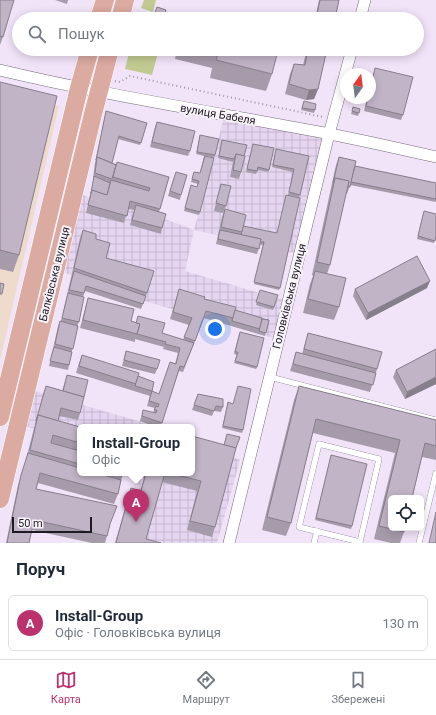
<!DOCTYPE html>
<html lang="uk">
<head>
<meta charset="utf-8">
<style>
  body { margin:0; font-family:Roboto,sans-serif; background:#f2f2f3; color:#1f2937 }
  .controls { position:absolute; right:12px; bottom:12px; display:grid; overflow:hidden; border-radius:6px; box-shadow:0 2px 10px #0003 }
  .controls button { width:36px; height:36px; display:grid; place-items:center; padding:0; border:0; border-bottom:1px solid #e0e1e3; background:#fff; color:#1f2937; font:20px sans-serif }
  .compass { position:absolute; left:340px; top:68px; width:36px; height:36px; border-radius:50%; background:#fff; box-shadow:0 2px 10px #0003; rotate:14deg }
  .scale { position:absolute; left:12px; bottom:10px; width:80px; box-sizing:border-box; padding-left:4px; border:2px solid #1f1a21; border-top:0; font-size:11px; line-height:14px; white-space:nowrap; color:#1f1a21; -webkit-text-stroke:3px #f9f4fc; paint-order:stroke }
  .you { position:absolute; left:215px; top:329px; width:14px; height:14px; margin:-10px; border:3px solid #fff; border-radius:50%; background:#1a73e8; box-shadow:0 0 0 6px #1a73e833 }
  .badge { display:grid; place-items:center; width:26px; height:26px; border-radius:50%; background:#bc326c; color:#fff; font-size:13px; font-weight:700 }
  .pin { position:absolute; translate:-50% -33px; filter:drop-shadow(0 1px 2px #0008) }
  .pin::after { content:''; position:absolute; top:21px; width:14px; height:12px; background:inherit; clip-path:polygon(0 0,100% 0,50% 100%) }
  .popup { position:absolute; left:77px; top:424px; width:118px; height:52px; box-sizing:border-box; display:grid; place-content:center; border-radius:6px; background:#fff; filter:drop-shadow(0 1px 3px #0005); font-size:13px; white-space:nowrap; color:#747a83 }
  .popup b { font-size:15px; color:#1f2937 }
  .popup::after { content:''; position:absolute; left:50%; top:100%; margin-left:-8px; border:8px solid transparent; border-top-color:#fff }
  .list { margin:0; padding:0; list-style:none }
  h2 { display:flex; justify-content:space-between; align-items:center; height:52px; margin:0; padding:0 16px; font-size:17px }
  h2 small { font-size:13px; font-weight:400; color:#747a83 }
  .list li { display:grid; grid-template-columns:26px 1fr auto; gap:12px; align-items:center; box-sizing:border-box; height:56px; margin:0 8px 8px; padding:0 8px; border:1px solid #e0e1e3; border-radius:6px }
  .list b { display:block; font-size:15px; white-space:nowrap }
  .list p { margin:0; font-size:13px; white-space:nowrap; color:#747a83 }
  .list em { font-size:13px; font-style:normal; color:#747a83 }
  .icon { flex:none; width:22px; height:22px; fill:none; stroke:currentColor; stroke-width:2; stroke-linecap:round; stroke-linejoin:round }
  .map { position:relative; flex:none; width:436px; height:543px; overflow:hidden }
  .search { position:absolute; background:#fff; box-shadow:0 2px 10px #0003; left:12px; right:12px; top:12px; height:44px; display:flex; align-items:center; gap:10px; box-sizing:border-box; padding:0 14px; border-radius:22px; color:#747a83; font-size:15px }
  .sheet { height:116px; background:#fff }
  nav { display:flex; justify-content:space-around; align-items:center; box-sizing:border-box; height:56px; border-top:1px solid #e0e1e3; background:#fff; font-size:11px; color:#747a83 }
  nav a { display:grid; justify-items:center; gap:2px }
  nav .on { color:#bc326c }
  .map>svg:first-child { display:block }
  .commercial { fill:#efdbcc }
  .industrial { fill:url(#industrial-grid) }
  .green { fill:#c1cb91 }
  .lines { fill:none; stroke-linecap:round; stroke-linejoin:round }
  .service-casing { stroke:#776b7d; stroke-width:6 }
  .minor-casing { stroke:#776b7d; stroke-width:12 }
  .primary-casing { stroke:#fff; stroke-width:19 }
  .path { stroke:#a096a5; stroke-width:2; stroke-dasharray:1 3; stroke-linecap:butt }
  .service { stroke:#fff; stroke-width:5.5 }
  .minor { stroke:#fff; stroke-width:11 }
  .primary { stroke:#dbaaa1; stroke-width:18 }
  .wall { fill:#a69bab }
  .shaded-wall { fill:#877e8b }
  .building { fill:#c1b4c7; stroke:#877e8b }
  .labels { text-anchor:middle; stroke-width:4; stroke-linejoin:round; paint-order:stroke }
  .street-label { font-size:11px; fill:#1f1a21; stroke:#f9f4fc }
</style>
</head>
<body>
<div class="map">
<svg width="436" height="543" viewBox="0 0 436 543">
  <defs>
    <pattern id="industrial-grid" width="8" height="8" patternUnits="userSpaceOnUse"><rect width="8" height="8" fill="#e6d5f0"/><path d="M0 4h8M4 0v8" fill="none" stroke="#c5b6ce"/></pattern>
  </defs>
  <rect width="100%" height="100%" fill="#f1e3f8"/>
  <path class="commercial" d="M 0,93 L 59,106 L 0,360 Z"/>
  <g class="industrial">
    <path d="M 224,116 L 328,135 L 299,254 L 194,230 L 185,271 L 287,301 L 277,339 L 144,301 L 60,271 L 81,194 L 90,198 L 165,219 L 194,230 L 214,158 Z"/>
    <path d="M 35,391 L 152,425 L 151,427 L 80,427 L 80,442 L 25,426 Z"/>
    <path d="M 233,457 L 240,460 L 217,543 L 115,543 L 128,498 L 140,473 L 192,473 Z"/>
  </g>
  <g class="green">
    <path d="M 144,0 L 156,0 L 153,12 L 141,8 Z"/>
    <path d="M 130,49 L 159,49 L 152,75 L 125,69 Z"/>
  </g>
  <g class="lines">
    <defs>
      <g id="service">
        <path d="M 270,377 L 436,420"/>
        <path d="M 319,444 L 379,459 L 360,542 L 299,527 Z"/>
        <path d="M 314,543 L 317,531"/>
        <path d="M 419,543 L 436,473"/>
      </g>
      <g id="minor">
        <path d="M 360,19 L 365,0"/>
        <path d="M 0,70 C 109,96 220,113 330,134 C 365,141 401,149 436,157"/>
        <path d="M 229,543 L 329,134 L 352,49"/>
      </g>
      <g id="primary">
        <path d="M 99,19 L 105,0"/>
        <path d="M 120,19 L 125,0"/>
        <path d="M 0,417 L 79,88 L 90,49"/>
        <path d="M 0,499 L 93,114 L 110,49"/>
      </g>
    </defs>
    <use href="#service" class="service-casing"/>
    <use href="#minor" class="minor-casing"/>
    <use href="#primary" class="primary-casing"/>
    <path class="path" d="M 115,81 L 120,82 L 130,76 L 323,117"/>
    <use href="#service" class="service"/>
    <use href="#minor" class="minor"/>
    <use href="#primary" class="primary"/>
  </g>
  <g class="wall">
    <path d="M 0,0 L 3,37 L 0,45 Z"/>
    <path d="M 55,0 L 68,0 L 67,4 Z"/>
    <path d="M 319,0 L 339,0 L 335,19 L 315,19 Z"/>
    <path d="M 157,7 L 166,10 L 163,19 L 158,19 L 153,18 Z"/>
    <path d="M 177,49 L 256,49 L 272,74 L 266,91 L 210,78 L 212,68 L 175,59 Z"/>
    <path d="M 307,49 L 327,49 L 318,89 L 314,99 L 306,100 L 285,94 L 290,74 L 294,64 L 303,65 Z"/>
    <path d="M 375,68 L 403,115 L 401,120 L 364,111 L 367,98 L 370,98 L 370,87 Z"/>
    <path d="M 0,82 L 19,255 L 13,272 L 0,269 Z"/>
    <path d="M 304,101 L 315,110 L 314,113 L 301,110 Z"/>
    <path d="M 353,107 L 360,109 L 358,116 L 351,114 Z"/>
    <path d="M 106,111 L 147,123 L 140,145 L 118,139 L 112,163 L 169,177 L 159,212 L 162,228 L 161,234 L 130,225 L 134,210 L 128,209 L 124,223 L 86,213 L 94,178 L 93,178 L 95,163 Z"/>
    <path d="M 157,122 L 190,151 L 188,156 L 150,147 L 155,127 Z"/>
    <path d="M 200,135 L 215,155 L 214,158 L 208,156 L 200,212 L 199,215 L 184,211 L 190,188 L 197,187 L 198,184 L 191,182 L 194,172 L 200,173 L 204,156 L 196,154 Z"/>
    <path d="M 222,140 L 244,156 L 241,172 L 239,179 L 230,177 L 233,162 L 218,158 Z"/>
    <path d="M 253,144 L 269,170 L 268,172 L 258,170 L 256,174 L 246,172 Z"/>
    <path d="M 276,149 L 309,156 L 299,197 L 288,195 L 293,172 L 272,167 Z"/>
    <path d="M 339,157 L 355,166 L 436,183 L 436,202 L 350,185 L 347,194 L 346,194 L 330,265 L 327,274 L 339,307 L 334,320 L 303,313 L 310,284 L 313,276 L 312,275 L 336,165 Z"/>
    <path d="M 174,177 L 181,195 L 180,200 L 168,196 Z"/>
    <path d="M 221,184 L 226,206 L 223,213 L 214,211 L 219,191 Z"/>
    <path d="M 225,209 L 243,226 L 276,233 L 280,288 L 279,290 L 254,284 L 263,245 L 260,244 L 257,254 L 216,244 L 222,217 Z"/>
    <path d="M 423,214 L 436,236 L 434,243 L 417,239 Z"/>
    <path d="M 83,230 L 96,239 L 106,258 L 147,293 L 141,309 L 85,291 L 83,297 L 79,322 L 77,326 L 69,365 L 68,370 L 49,366 L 53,349 L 58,326 L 60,321 L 61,321 L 67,295 L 80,238 Z"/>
    <path d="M 427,288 L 366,320 L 353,296 L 355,289 Z"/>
    <path d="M 179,289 L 235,310 L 269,320 L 265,336 L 204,318 L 183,372 L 179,371 L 160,427 L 152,427 L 156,427 L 140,421 L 143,410 L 153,413 L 155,408 L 147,406 L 150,396 L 76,373 L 79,363 L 82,355 L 138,376 L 152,391 L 159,394 L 175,364 L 178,353 L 163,349 L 164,347 L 135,339 L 135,342 L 80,328 L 86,305 L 88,298 L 131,321 L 162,333 L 183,340 L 189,325 L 170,319 Z"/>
    <path d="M 260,290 L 278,295 L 273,310 L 256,305 Z"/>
    <path d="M 308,333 L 377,369 L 370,392 L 290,371 L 296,352 L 302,354 Z"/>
    <path d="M 239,334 L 257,367 L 256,369 L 234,363 L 237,355 L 234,354 Z"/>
    <path d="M 436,349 L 436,384 L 405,399 L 393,377 L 396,370 Z"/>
    <path d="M 126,351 L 157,369 L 155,374 L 122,366 Z"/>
    <path d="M 67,375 L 84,397 L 80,413 L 78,420 L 59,416 L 58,421 L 80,427 L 80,473 L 123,473 L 118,494 L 114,504 L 38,483 L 36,489 L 110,524 L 107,536 L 105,543 L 92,543 L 32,530 L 29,543 L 6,543 L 18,485 L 25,463 L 43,394 L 46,386 L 62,391 Z"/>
    <path d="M 299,386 L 436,420 L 436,460 L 422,457 L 404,532 L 400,543 L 391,543 L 374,539 L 395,453 L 313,433 L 291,523 L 286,536 L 262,530 L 294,400 Z"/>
    <path d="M 198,394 L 223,407 L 221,412 L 214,411 L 212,416 L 192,410 Z"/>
    <path d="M 228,402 L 243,430 L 242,433 L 222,428 Z"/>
    <path d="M 236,448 L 215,527 L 212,537 L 187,530 L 197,491 L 162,482 L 146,539 L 161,543 L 115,543 L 128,498 L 131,488 L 140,491 L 144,478 L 139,476 L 140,473 L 192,473 Z"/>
    <path d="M 331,455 L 352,526 L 351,529 L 315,520 Z"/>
  </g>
  <g class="shaded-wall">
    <path d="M 318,89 L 314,99 L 306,100 L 309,90 Z"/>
    <path d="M 430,281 L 427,288 L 366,320 L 368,313 Z"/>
    <path d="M 436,377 L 436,384 L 405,399 L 407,392 Z"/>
  </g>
  <g class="building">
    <path d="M 0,0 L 14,0 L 3,37 L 0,36 Z"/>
    <path d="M 320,0 L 339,0 L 335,19 L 316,19 Z"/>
    <path d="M 157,7 L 166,10 L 164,18 L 154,15 Z"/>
    <path d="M 210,49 L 256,49 L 277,54 L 272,74 L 216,60 L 219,51 Z"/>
    <path d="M 308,49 L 327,49 L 318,89 L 309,90 L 289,84 L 294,64 L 305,65 Z"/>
    <path d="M 375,68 L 413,77 L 403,115 L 366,106 L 368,98 L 370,98 L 370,90 Z"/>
    <path d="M 0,82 L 57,96 L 19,255 L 0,250 Z"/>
    <path d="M 304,101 L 316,104 L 315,110 L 302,108 Z"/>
    <path d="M 353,107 L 360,109 L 359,113 L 352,111 Z"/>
    <path d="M 106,111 L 147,123 L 141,143 L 119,136 L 112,163 L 97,157 L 96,160 Z"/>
    <path d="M 157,122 L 195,131 L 190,151 L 152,142 Z"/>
    <path d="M 200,135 L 219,139 L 215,155 L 197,152 Z"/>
    <path d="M 222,140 L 247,145 L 244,156 L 236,154 L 234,159 L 219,156 Z"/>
    <path d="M 253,144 L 274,148 L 269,170 L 258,167 L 257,171 L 247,169 Z"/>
    <path d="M 276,149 L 309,156 L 300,195 L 289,192 L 294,169 L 273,165 Z"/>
    <path d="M 236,154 L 245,156 L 241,172 L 233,170 Z"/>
    <path d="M 205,156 L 214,158 L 200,212 L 185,208 L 191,185 L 197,187 L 199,181 L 192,179 L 194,172 L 200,173 Z"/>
    <path d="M 97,157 L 116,165 L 112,179 L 95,173 Z"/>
    <path d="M 339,157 L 356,161 L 350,187 L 348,187 L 349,181 L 335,178 L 333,183 Z"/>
    <path d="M 117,162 L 169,177 L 160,209 L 130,201 L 127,216 L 88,205 L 92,190 L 107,195 L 111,180 L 149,191 L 150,188 L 113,177 Z"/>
    <path d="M 355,166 L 436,183 L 436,199 L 351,182 Z"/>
    <path d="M 176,172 L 187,175 L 181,195 L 170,191 Z"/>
    <path d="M 94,176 L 110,183 L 107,195 L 92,190 L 91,193 Z"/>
    <path d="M 335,178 L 349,181 L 330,265 L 317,262 Z"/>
    <path d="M 221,184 L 231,186 L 226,206 L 216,203 Z"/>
    <path d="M 286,195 L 300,198 L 280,288 L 254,282 L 264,242 L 260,242 L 261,239 L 241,235 L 243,226 L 277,233 Z"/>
    <path d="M 136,205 L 166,214 L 162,228 L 132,220 Z"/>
    <path d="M 225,209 L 246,215 L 242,232 L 221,227 Z"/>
    <path d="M 424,211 L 436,214 L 436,236 L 435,241 L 418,236 Z"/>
    <path d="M 83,230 L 96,234 L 96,239 L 110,243 L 106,258 L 154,271 L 147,293 L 74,268 Z"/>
    <path d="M 220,230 L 261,239 L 259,249 L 218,239 Z"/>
    <path d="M 417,256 L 430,281 L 368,313 L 355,289 Z"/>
    <path d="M 74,271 L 146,296 L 143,304 L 86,286 L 84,293 L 69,290 Z"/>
    <path d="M 315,271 L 346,278 L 339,307 L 308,299 Z"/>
    <path d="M 0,283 L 4,284 L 2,294 L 0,294 Z"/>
    <path d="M 179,289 L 205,297 L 204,299 L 236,307 L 233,318 L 206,311 L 195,341 L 184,337 L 192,318 L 173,312 Z"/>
    <path d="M 260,290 L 278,295 L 274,307 L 256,302 Z"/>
    <path d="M 68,293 L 84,297 L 79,322 L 62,318 Z"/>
    <path d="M 88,298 L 134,309 L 131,321 L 140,324 L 137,334 L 83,320 Z"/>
    <path d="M 235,310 L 262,318 L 260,329 L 232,321 Z"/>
    <path d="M 138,316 L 165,323 L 162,333 L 194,343 L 184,367 L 180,366 L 162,423 L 142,416 L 143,410 L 156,413 L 157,410 L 154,410 L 156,406 L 158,407 L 159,404 L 149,401 L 152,391 L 159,394 L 170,362 L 176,364 L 180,348 L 165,344 L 166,342 L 137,334 L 140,324 L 136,323 Z"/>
    <path d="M 262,319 L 269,320 L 266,333 L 259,331 Z"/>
    <path d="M 60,321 L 78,326 L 73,349 L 55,344 Z"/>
    <path d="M 240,332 L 264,338 L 257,367 L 235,361 L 238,352 L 235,352 Z"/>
    <path d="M 308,333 L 382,352 L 377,369 L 304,349 Z"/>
    <path d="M 54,347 L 72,352 L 69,365 L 50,361 Z"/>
    <path d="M 436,349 L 436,377 L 407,392 L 396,370 Z"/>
    <path d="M 126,351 L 160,360 L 157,369 L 124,360 Z"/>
    <path d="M 296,352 L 376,373 L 373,385 L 293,364 Z"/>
    <path d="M 82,355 L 139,373 L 136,384 L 79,366 Z"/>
    <path d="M 67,375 L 88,380 L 84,397 L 63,391 Z"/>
    <path d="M 138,376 L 154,382 L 152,391 L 135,386 Z"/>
    <path d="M 46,386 L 84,397 L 80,413 L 61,408 L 58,421 L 38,415 L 36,421 Z"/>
    <path d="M 238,386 L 251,389 L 243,430 L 223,426 L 228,402 L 233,404 Z"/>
    <path d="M 299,386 L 436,420 L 436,446 L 425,443 L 412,498 L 391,498 L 391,528 L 405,528 L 404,532 L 379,526 L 400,440 L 316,419 L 291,523 L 267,517 Z"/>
    <path d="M 198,394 L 223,399 L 223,407 L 216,406 L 214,411 L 194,405 Z"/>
    <path d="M 38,415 L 80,427 L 80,443 L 53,435 L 51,443 L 80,451 L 80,464 L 30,450 Z"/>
    <path d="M 227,434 L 240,437 L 236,448 L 224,445 Z"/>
    <path d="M 192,436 L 236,448 L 215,527 L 190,521 L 201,481 L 168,473 L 192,473 Z"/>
    <path d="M 28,453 L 80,468 L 80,473 L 97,473 L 121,480 L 118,494 L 40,473 L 36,489 L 117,506 L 110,524 L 107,536 L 34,520 L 29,543 L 7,543 L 21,475 Z"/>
    <path d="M 331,455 L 367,464 L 352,526 L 316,518 Z"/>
    <path d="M 112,473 L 123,473 L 122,476 Z"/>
    <path d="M 146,473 L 152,473 L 164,476 L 146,539 L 161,543 L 116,543 L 131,488 L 141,491 Z"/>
    <path d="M 436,512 L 436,543 L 429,543 Z"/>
  </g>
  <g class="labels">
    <g class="street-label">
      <text transform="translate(218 114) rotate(10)" y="4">вулиця Бабеля</text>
      <text transform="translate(54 274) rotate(-76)" y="4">Балківська вулиця</text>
      <text transform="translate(289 296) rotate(-76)" y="4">Головківська вулиця</text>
    </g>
  </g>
</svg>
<div class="controls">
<button><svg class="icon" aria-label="locate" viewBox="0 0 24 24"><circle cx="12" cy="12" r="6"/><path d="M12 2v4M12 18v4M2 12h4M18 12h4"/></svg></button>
</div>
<svg class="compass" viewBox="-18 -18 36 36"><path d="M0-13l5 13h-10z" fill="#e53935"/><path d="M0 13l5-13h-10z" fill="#747a83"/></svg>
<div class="scale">50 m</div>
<div class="you"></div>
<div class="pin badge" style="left:136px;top:522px">A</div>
<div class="popup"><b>Install-Group</b>Офіс</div>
<div class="search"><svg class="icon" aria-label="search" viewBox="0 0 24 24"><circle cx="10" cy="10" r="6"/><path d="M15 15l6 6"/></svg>Пошук</div>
</div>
<section class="sheet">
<h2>Поруч<small></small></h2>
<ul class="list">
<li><span class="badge">A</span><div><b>Install-Group</b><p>Офіс · Головківська вулиця</p></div><em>130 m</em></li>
</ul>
</section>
<nav>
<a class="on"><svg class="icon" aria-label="map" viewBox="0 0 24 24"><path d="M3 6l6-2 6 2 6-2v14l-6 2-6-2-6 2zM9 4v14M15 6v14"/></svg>Карта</a>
<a><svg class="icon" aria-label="directions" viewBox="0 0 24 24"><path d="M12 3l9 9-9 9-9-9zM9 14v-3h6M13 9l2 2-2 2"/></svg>Маршрут</a>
<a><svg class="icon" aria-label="saved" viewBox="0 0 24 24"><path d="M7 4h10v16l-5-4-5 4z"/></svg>Збережені</a>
</nav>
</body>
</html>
